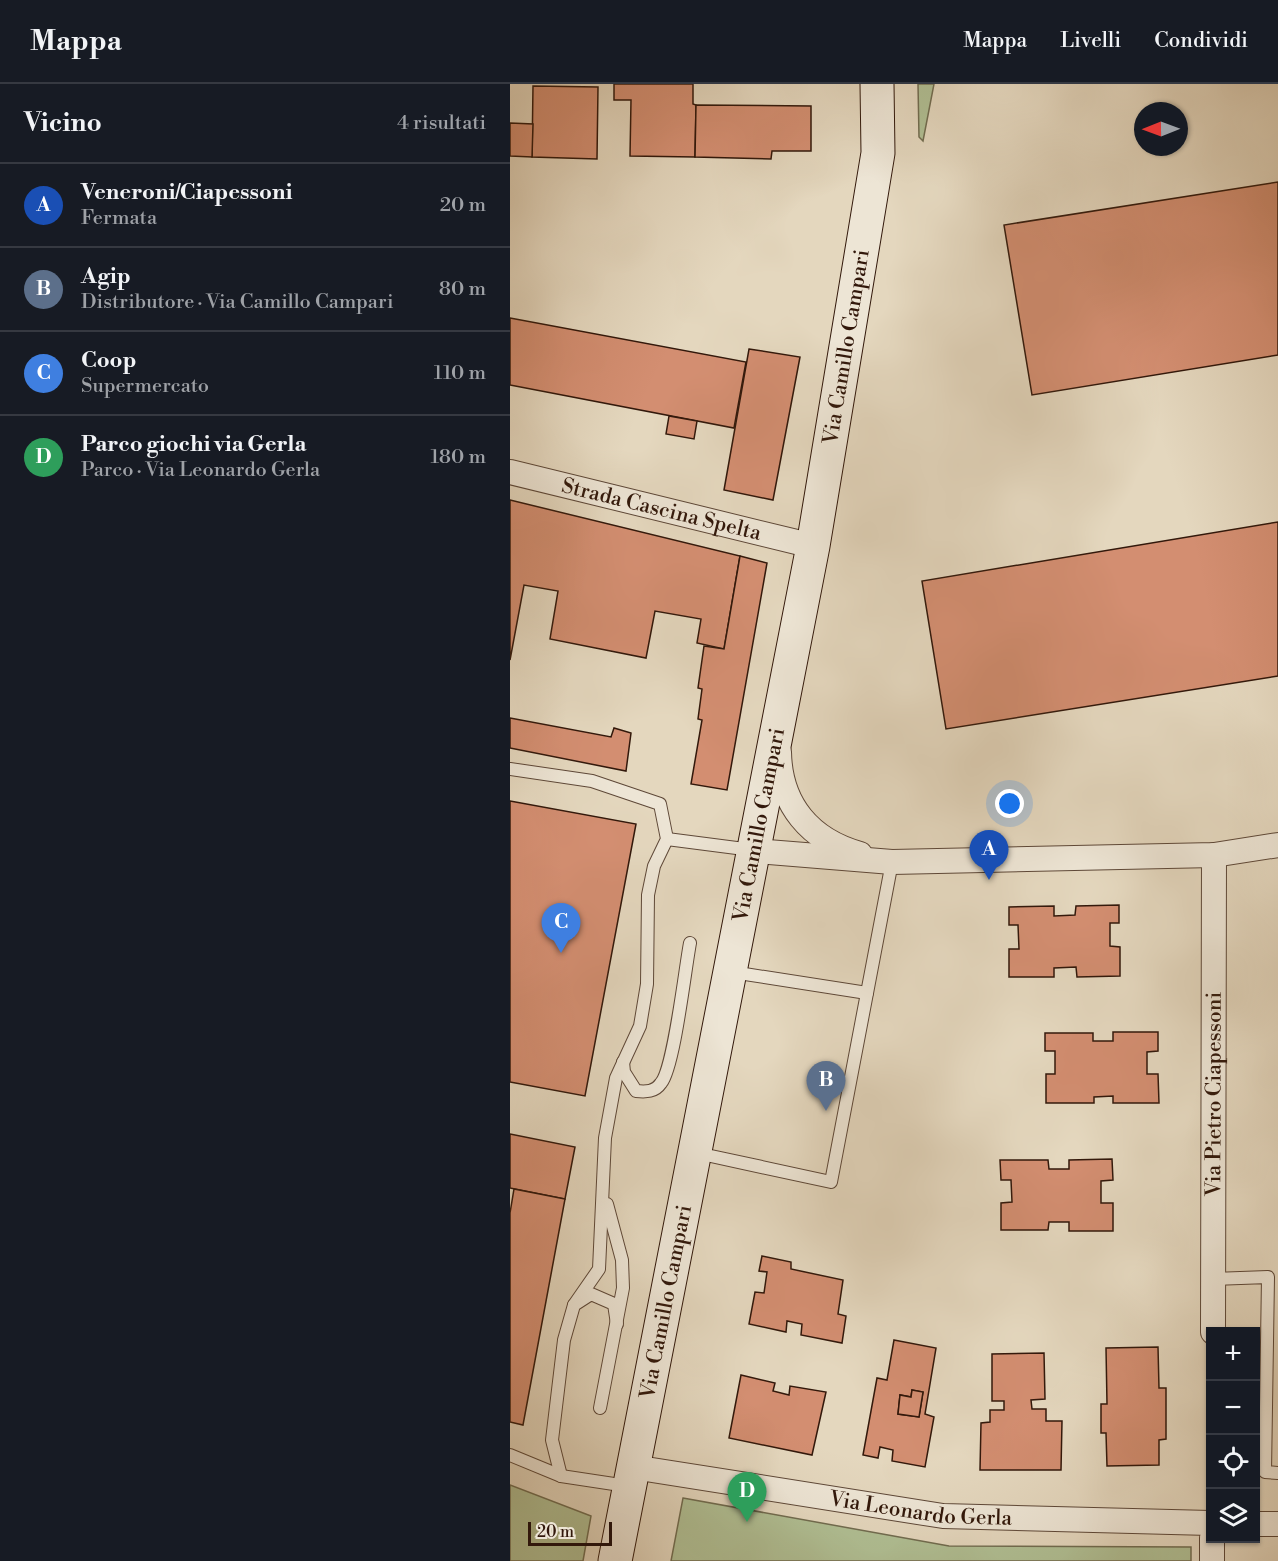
<!DOCTYPE html>
<html lang="it">
<head>
<meta charset="utf-8">
<style>
  body { margin:0; font-family:"Libre Bodoni",serif; background:#242831; color:#f1f3f6 }
  .controls { position:absolute; right:18px; bottom:18px; display:grid; overflow:hidden; border-radius:0px; box-shadow:0 2px 4px #0004 }
  .controls button { width:54px; height:54px; display:grid; place-items:center; padding:0; border:0; border-bottom:2px solid #363941; background:#171b24; color:#f1f3f6; font:30px sans-serif }
  .compass { position:absolute; left:624px; top:18px; width:54px; height:54px; border-radius:50%; background:#171b24; box-shadow:0 2px 4px #0004; rotate:269deg }
  .scale { position:absolute; left:18px; bottom:15px; width:84px; box-sizing:border-box; padding-left:6px; border:3px solid #32180b; border-top:0; font-size:16px; line-height:21px; white-space:nowrap; color:#32180b; -webkit-text-stroke:4px #ede5d5; paint-order:stroke }
  .you { position:absolute; left:500px; top:720px; width:21px; height:21px; margin:-15px; border:4px solid #fff; border-radius:50%; background:#1a73e8; box-shadow:0 0 0 9px #1a73e833 }
  .badge { display:grid; place-items:center; width:39px; height:39px; border-radius:50%; background:#8c9099; color:#fff; font-size:20px; font-weight:700 }
  .pin { position:absolute; translate:-50% -50px; filter:drop-shadow(0 2px 3px #0008) }
  .pin::after { content:''; position:absolute; top:32px; width:21px; height:18px; background:inherit; clip-path:polygon(0 0,100% 0,50% 100%) }
  .list { margin:0; padding:0; list-style:none }
  h2 { display:flex; justify-content:space-between; align-items:center; height:78px; margin:0; padding:0 24px; font-size:26px }
  h2 small { font-size:20px; font-weight:400; color:#9ea1a6 }
  .list li { display:grid; grid-template-columns:39px 1fr auto; gap:18px; align-items:center; box-sizing:border-box; height:84px; padding:0 24px; border-top:2px solid #363941 }
  .list b { display:block; font-size:22px; white-space:nowrap }
  .list p { margin:0; font-size:20px; white-space:nowrap; color:#9ea1a6 }
  .list em { font-size:20px; font-style:normal; color:#9ea1a6 }
  .icon { flex:none; width:33px; height:33px; fill:none; stroke:currentColor; stroke-width:2; stroke-linecap:round; stroke-linejoin:round }
  .map { position:relative; flex:none; width:768px; height:1477px; overflow:hidden }
  header { display:flex; align-items:center; gap:36px; box-sizing:border-box; height:84px; padding:0 30px; background:#171b24; border-bottom:2px solid #363941 }
  header strong { font-size:28px }
  nav { display:flex; gap:33px; margin-inline-start:auto; font-size:21px }
  main { display:flex }
  aside { flex:1; background:#171b24 }
  .map>svg:first-child { display:block }
  .green { fill:#b0bf94; stroke:#716c50; stroke-width:1.5 }
  .building { fill:#d38e71; stroke:#32180b; stroke-width:1.5; fill-rule:evenodd }
  .lines { fill:none; stroke-linecap:round; stroke-linejoin:round }
  .lane-casing { stroke:#5e4838; stroke-width:14 }
  .street-casing { stroke:#5e4838; stroke-width:26 }
  .secondary-casing { stroke:#32180b; stroke-width:35 }
  .lane { stroke:#ede5d5; stroke-width:12 }
  .street { stroke:#ede5d5; stroke-width:24 }
  .secondary { stroke:#ede5d5; stroke-width:33 }
  .labels { text-anchor:middle; stroke-width:6; stroke-linejoin:round; paint-order:stroke }
  .street-label { font-size:21px; fill:#32180b; stroke:#ede5d5 }
</style>
</head>
<body>
<header>
<strong>Mappa</strong>
<nav><a>Mappa</a><a>Livelli</a><a>Condividi</a></nav>
</header>
<main>
<aside>
<h2>Vicino<small>4 risultati</small></h2>
<ul class="list">
<li><span class="badge" style="background:#1a4fb4">A</span><div><b>Veneroni/Ciapessoni</b><p>Fermata</p></div><em>20 m</em></li>
<li><span class="badge" style="background:#5c6f8a">B</span><div><b>Agip</b><p>Distributore · Via Camillo Campari</p></div><em>80 m</em></li>
<li><span class="badge" style="background:#3f7fe0">C</span><div><b>Coop</b><p>Supermercato</p></div><em>110 m</em></li>
<li><span class="badge" style="background:#2e9e5b">D</span><div><b>Parco giochi via Gerla</b><p>Parco · Via Leonardo Gerla</p></div><em>180 m</em></li>
</ul>
</aside>
<div class="map">
<svg width="768" height="1477" viewBox="0 0 768 1477">
  <rect width="100%" height="100%" fill="#e4d7be"/>
  <filter id="stains"><feTurbulence type="fractalNoise" baseFrequency=".00333" numOctaves="4"/><feColorMatrix values="0 0 0 0 .2 0 0 0 0 .09 0 0 0 0 .02 0 0 0 .5 -.17"/></filter>
  <radialGradient id="worn" r=".72"><stop offset=".6" stop-color="#630" stop-opacity="0"/><stop offset="1" stop-color="#630" stop-opacity=".3"/></radialGradient>
  <g class="green">
    <path d="M 408,0 L 424,0 L 413,57 L 409,53 Z"/>
    <path d="M 0,1401 L 81,1432 L 73,1477 L 0,1477 Z"/>
    <path d="M 173,1414 L 439,1462 L 681,1463 L 681,1477 L 161,1477 Z"/>
  </g>
  <g class="building">
    <path d="M 104,0 L 183,0 L 183,20 L 186,21 L 185,73 L 120,72 L 121,16 L 104,16 Z"/>
    <path d="M 23,2 L 88,3 L 87,75 L 22,73 Z"/>
    <path d="M 186,21 L 301,22 L 301,67 L 262,67 L 261,75 L 185,73 Z"/>
    <path d="M 0,39 L 23,40 L 22,73 L 0,72 Z"/>
    <path d="M 768,98 L 768,271 L 522,311 L 494,141 Z"/>
    <path d="M 0,234 L 236,278 L 224,344 L 0,301 Z"/>
    <path d="M 239,265 L 290,273 L 263,416 L 214,406 Z"/>
    <path d="M 159,332 L 187,337 L 184,355 L 156,350 Z"/>
    <path d="M 0,416 L 230,472 L 214,565 L 187,559 L 191,535 L 145,527 L 136,574 L 40,555 L 48,507 L 14,501 L 0,576 Z"/>
    <path d="M 768,438 L 768,592 L 436,645 L 412,497 Z"/>
    <path d="M 230,472 L 257,479 L 217,706 L 181,700 L 192,636 L 188,635 L 192,605 L 188,604 L 194,562 L 214,565 Z"/>
    <path d="M 0,634 L 101,653 L 104,644 L 121,649 L 116,687 L 0,664 Z"/>
    <path d="M 0,717 L 126,740 L 75,1012 L 0,998 Z"/>
    <path d="M 609,821 L 609,839 L 600,839 L 600,862 L 610,863 L 610,892 L 567,893 L 566,883 L 544,884 L 544,893 L 499,893 L 499,865 L 509,865 L 508,841 L 499,841 L 499,823 L 544,822 L 544,832 L 565,831 L 566,822 Z"/>
    <path d="M 603,948 L 648,948 L 648,967 L 637,968 L 637,990 L 648,990 L 649,1019 L 603,1019 L 603,1012 L 584,1013 L 584,1019 L 536,1019 L 536,990 L 545,990 L 545,967 L 535,967 L 535,949 L 583,949 L 583,957 L 603,957 Z"/>
    <path d="M 0,1050 L 65,1063 L 55,1115 L 0,1104 Z"/>
    <path d="M 602,1075 L 603,1096 L 591,1097 L 591,1119 L 603,1119 L 603,1147 L 559,1147 L 559,1138 L 539,1138 L 538,1146 L 491,1146 L 491,1119 L 502,1118 L 501,1096 L 491,1096 L 490,1076 L 538,1076 L 539,1085 L 559,1085 L 559,1076 Z"/>
    <path d="M 4,1105 L 55,1115 L 13,1341 L 0,1338 L 0,1129 Z"/>
    <path d="M 252,1172 L 281,1178 L 281,1185 L 333,1196 L 328,1230 L 336,1232 L 332,1259 L 291,1251 L 292,1240 L 277,1237 L 276,1248 L 239,1240 L 245,1208 L 254,1209 L 257,1188 L 249,1187 Z"/>
    <path d="M 384,1256 L 426,1264 L 415,1330 L 424,1333 L 415,1383 L 382,1377 L 383,1366 L 370,1363 L 368,1374 L 353,1371 L 367,1294 L 377,1296 ZM 402,1306 L 413,1308 L 409,1333 L 388,1330 L 390,1311 L 401,1313 Z"/>
    <path d="M 648,1263 L 649,1304 L 656,1304 L 656,1355 L 649,1356 L 649,1381 L 597,1382 L 596,1349 L 591,1349 L 591,1320 L 597,1320 L 596,1264 Z"/>
    <path d="M 534,1269 L 535,1315 L 521,1316 L 522,1325 L 536,1325 L 536,1337 L 552,1337 L 551,1386 L 470,1386 L 471,1339 L 480,1338 L 480,1326 L 494,1326 L 494,1317 L 482,1317 L 482,1270 Z"/>
    <path d="M 231,1291 L 265,1299 L 263,1307 L 279,1311 L 280,1302 L 316,1308 L 302,1371 L 219,1354 Z"/>
    <path d="M 402,1306 L 413,1308 L 409,1333 L 388,1330 L 390,1311 L 401,1313 Z"/>
  </g>
  <g class="lines">
    <defs>
      <g id="lane">
        <path d="M 0,685 L 82,697 L 150,720 L 157,755 L 144,782 L 138,811 L 137,900 L 130,942 L 106,994 L 95,1054 L 89,1185 L 64,1221"/>
        <path d="M 157,755 L 242,766"/>
        <path d="M 222,888 L 357,909"/>
        <path d="M 113,978 L 114,988 L 126,1007 C 136,1008 145,1008 151,999 C 164,984 175,885 180,859"/>
        <path d="M 187,1069 L 321,1098 L 382,778"/>
        <path d="M 703,1195 L 758,1193 L 755,1388 L 768,1389"/>
        <path d="M 90,1324 L 113,1204 L 112,1176 L 97,1120"/>
        <path d="M 0,1371 L 51,1392 L 117,1402"/>
        <path d="M 51,1392 L 42,1356 L 54,1256 L 64,1221 L 81,1210 L 104,1220 L 107,1240"/>
      </g>
      <g id="street">
        <path id="s1" d="M 0,388 L 303,462"/>
        <path d="M 269,668 C 270,721 300,756 350,770"/>
        <path d="M 245,767 L 382,778 L 704,771 L 768,761"/>
        <path id="s2" d="M 703,1248 L 704,771"/>
        <path id="s3" d="M 123,1383 L 433,1432 L 700,1439"/>
        <path d="M 746,1440 L 768,1440"/>
        <path d="M 702,1477 L 702,1454"/>
      </g>
      <g id="secondary">
        <path id="s4" d="M 105,1477 L 303,462 L 368,69 L 367,0"/>
      </g>
    </defs>
    <use href="#lane" class="lane-casing"/>
    <use href="#street" class="street-casing"/>
    <use href="#secondary" class="secondary-casing"/>
    <use href="#lane" class="lane"/>
    <use href="#street" class="street"/>
    <use href="#secondary" class="secondary"/>
  </g>
  <g class="labels">
    <g class="street-label">
      <text dy="7" stroke="none"><textPath href="#s4" startOffset="1236">Via Camillo Campari</textPath></text>
      <text dy="7" stroke="none"><textPath href="#s1" startOffset="156">Strada Cascina Spelta</textPath></text>
      <text dy="7" stroke="none"><textPath href="#s4" startOffset="750">Via Camillo Campari</textPath></text>
      <text dy="7" stroke="none"><textPath href="#s2" startOffset="238">Via Pietro Ciapessoni</textPath></text>
      <text dy="7" stroke="none"><textPath href="#s4" startOffset="264">Via Camillo Campari</textPath></text>
      <text dy="7" stroke="none"><textPath href="#s3" startOffset="291">Via Leonardo Gerla</textPath></text>
    </g>
  </g>
  <rect width="100%" height="100%" filter="url(#stains)"/>
  <rect width="100%" height="100%" fill="url(#worn)"/>
</svg>
<div class="controls">
<button>+</button>
<button>−</button>
<button><svg class="icon" aria-label="locate" viewBox="0 0 24 24"><circle cx="12" cy="12" r="6"/><path d="M12 2v4M12 18v4M2 12h4M18 12h4"/></svg></button>
<button><svg class="icon" aria-label="layers" viewBox="0 0 24 24"><path d="M12 4l9 5-9 5-9-5zM3 14l9 5 9-5"/></svg></button>
</div>
<svg class="compass" viewBox="-18 -18 36 36"><path d="M0-13l5 13h-10z" fill="#e53935"/><path d="M0 13l5-13h-10z" fill="#9ea1a6"/></svg>
<div class="scale">20 m</div>
<div class="you"></div>
<div class="pin badge" style="left:479px;top:796px;background:#1a4fb4">A</div>
<div class="pin badge" style="left:316px;top:1027px;background:#5c6f8a">B</div>
<div class="pin badge" style="left:51px;top:869px;background:#3f7fe0">C</div>
<div class="pin badge" style="left:237px;top:1438px;background:#2e9e5b">D</div>
</div>
</main>
</body>
</html>
